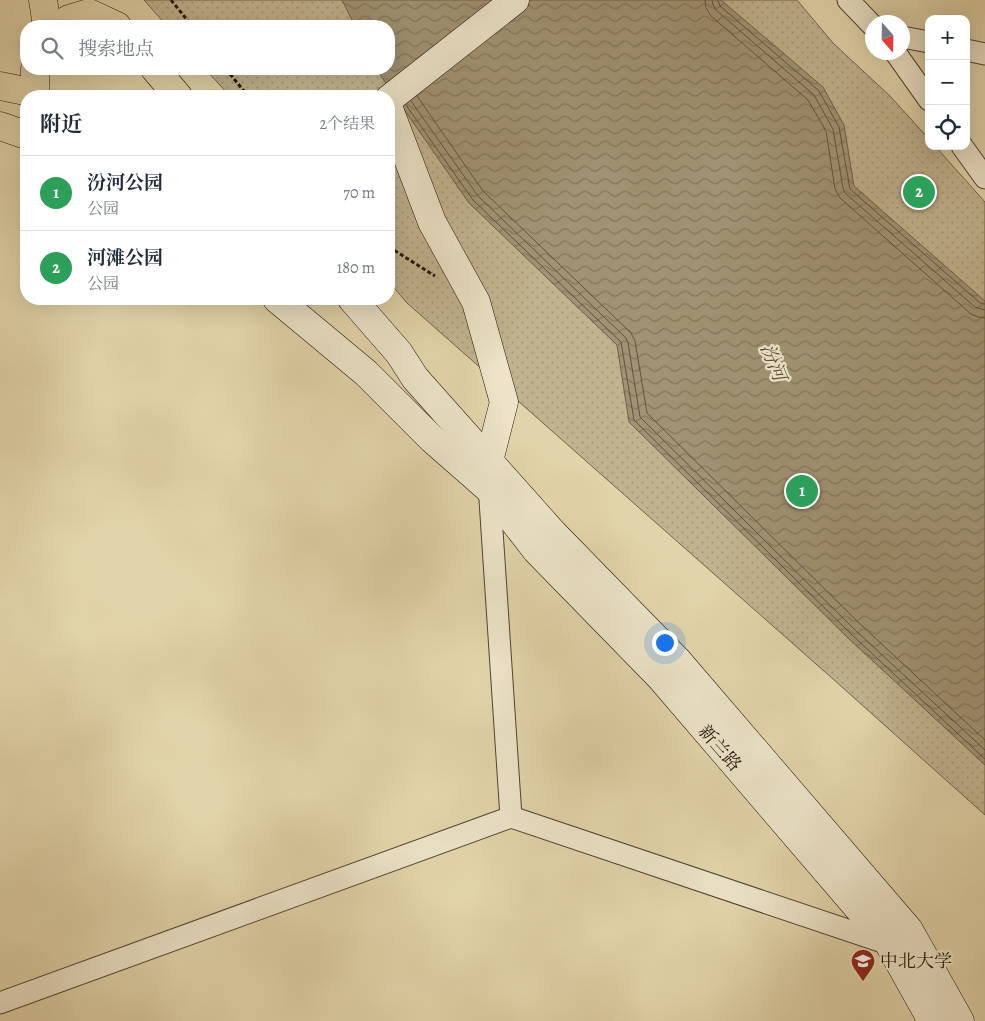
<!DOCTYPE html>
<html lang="zh">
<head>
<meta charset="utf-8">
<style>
  body { margin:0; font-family:Alegreya,"Noto Serif SC",serif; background:#f6f6f7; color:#1f2937 }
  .controls { position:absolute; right:15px; top:15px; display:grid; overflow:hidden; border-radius:10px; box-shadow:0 5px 20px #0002 }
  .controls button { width:45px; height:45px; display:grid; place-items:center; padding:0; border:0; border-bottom:1px solid #e0e1e3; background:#fff; color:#1f2937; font:25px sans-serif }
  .compass { position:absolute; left:865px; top:15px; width:45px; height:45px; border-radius:50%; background:#fff; box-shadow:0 5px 20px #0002; rotate:160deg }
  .you { position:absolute; left:664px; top:642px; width:18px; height:18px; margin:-12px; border:4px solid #fff; border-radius:50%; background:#1a73e8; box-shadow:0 0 0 8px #1a73e833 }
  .badge { display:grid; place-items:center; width:32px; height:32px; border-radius:50%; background:#db2777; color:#fff; font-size:16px; font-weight:700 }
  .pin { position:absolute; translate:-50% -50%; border:2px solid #fff; box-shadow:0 1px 5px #0006 }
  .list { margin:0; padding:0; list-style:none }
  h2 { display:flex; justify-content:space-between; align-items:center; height:65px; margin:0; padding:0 20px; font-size:21px }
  h2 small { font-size:16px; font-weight:400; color:#747a83 }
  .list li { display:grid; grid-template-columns:32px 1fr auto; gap:15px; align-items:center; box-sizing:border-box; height:75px; padding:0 20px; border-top:1px solid #e0e1e3 }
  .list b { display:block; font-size:19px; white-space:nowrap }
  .list p { margin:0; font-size:16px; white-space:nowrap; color:#747a83 }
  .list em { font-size:16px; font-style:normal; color:#747a83 }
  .icon { flex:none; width:28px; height:28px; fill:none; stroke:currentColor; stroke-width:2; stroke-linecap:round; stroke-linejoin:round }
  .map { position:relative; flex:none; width:985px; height:1021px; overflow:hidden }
  .search { position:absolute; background:#fff; box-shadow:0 5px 20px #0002; left:20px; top:20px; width:375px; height:55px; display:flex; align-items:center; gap:12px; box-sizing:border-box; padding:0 18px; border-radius:20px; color:#747a83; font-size:19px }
  .panel { position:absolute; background:#fff; box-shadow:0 5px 20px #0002; left:20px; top:90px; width:375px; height:215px; border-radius:20px }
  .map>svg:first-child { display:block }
  .grass { fill:url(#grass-dots); stroke:#70634c }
  .water { fill:url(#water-waves); stroke:#6c5f49 }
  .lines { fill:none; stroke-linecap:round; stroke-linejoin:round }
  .shore { stroke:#60523e; stroke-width:1 }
  .street-casing { stroke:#504331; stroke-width:23 }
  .secondary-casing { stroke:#1f1309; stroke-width:29 }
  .primary-casing { stroke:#1f1309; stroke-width:29 }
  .path { stroke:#1f1309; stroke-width:3; stroke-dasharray:4 2.5; stroke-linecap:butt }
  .street { stroke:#ece3c8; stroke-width:21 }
  .secondary { stroke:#ece3c8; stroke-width:28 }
  .primary { stroke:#e2d4aa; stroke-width:28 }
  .labels { text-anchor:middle; stroke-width:4.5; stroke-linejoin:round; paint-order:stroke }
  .street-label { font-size:18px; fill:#1f1309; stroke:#ece3c8 }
  .poi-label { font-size:18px; fill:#1f1309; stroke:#ece3c8; text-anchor:start }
  .water-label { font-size:19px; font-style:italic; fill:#594c39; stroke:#ece3c8 }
</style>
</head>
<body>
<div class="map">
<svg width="985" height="1021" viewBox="0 0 985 1021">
  <defs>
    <pattern id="grass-dots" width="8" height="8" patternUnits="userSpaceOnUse" patternTransform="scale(1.25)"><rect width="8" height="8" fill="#c1b38f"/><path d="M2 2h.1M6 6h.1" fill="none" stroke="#a5997a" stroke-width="1.8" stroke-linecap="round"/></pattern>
    <pattern id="water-waves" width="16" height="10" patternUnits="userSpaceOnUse" patternTransform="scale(1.25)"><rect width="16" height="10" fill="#a09273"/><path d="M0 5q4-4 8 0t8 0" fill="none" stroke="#82765d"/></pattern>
  </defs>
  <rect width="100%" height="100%" fill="#e2d4aa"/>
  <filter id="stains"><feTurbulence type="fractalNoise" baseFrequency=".004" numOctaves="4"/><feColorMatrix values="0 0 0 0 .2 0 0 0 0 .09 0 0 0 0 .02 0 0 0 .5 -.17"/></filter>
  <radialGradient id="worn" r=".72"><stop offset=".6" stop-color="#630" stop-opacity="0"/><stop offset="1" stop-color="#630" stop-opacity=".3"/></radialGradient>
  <path class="grass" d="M 144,0 L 797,0 L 833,43 L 891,97 L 929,139 L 929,146 L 935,146 L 985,202 L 985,815 L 833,679 L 407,303 L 389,282 L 389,96 L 230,96 L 205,69 L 389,69 L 389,26 L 167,26 Z"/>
  <path class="water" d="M 342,0 L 721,0 L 823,87 L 844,125 L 854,186 L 985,301 L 985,765 L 847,637 L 629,422 L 617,345 L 469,203 L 376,69 L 389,69 L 389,26 L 355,26 Z"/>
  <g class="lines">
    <g class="shore">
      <path d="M 705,0 L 706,8 L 711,16 L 808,100 L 826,131 L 835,189 L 840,198 L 971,314 L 978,317 L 985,318"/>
      <path d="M 712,0 L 713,5 L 716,10 L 814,95 L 833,129 L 843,188 L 845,193 L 975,307 L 985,310"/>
      <path d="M 718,0 L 720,6 L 819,91 L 839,127 L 850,189 L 980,303 L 985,304"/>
      <path d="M 417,96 L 483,191 L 631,333 L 635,341 L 647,413 L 859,623 L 985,740"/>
      <path d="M 411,101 L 478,196 L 626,338 L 628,343 L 640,417 L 854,629 L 985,750"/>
      <path d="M 406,105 L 473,200 L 621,342 L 634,420 L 850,633 L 985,759"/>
    </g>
    <defs>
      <g id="street">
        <path d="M 848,0 L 872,25"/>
        <path d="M 902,37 L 929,42"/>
        <path d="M 966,50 L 985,54"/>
        <path d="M 895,52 L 929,100"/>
        <path d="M 962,146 L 985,178"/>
        <path d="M 489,485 L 511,817"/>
        <path d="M 0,1003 L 511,817 L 889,944"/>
      </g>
      <g id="secondary">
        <path d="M 389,99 L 515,0"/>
        <path d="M 389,109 L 432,222 L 476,302 L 504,402 L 489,461"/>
        <path d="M 277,299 L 366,373 L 432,439 L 489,489 L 536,550 L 660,677 L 889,944 L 932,1021"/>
        <path d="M 352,299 L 399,353 L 415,378 L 553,533 L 678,661 L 909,930 L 960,1021"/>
      </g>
      <g id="primary">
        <path d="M 43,0 L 47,26"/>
        <path d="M 57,26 L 69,19 L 89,13 L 117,26"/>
        <path d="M 35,69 L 35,96"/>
        <path d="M 155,69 L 178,96"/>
        <path d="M 0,86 L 35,93"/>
        <path d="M 0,126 L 26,135"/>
      </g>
    </defs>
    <use href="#street" class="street-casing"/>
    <use href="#secondary" class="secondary-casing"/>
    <use href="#primary" class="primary-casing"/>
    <g class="path">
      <path d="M 171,0 L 192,26"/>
      <path d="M 226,69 L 248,96"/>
      <path d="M 389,247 L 435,276"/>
    </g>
    <use href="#street" class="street"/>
    <use href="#secondary" class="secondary"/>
    <use href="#primary" class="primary"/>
  </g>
  <defs>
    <symbol id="university-pin" viewBox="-11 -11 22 30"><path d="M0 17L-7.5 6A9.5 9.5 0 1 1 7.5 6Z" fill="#8f2418" stroke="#ece3c8"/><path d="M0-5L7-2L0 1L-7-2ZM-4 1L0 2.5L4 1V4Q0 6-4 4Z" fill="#fff"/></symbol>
  </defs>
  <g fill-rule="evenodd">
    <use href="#university-pin" x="849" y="947" width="28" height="38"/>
  </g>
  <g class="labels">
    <g class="street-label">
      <text transform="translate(720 748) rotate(49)" y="6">新兰路</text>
    </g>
    <g class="poi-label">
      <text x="880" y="967">中北大学</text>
    </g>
    <g class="water-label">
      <text transform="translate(774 362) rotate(68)" y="7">汾河</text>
    </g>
  </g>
  <rect width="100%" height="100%" filter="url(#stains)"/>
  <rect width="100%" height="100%" fill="url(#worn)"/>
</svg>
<div class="controls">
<button>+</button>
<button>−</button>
<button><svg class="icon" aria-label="locate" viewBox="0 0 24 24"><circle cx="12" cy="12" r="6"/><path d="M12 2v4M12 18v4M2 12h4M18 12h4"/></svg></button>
</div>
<svg class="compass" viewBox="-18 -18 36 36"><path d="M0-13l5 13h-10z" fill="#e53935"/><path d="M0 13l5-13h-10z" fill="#747a83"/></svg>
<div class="you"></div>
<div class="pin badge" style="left:802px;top:491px;background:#2e9e5b">1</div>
<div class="pin badge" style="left:919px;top:192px;background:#2e9e5b">2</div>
<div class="search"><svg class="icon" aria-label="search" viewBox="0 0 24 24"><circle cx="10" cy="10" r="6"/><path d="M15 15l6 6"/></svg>搜索地点</div>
<section class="panel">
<h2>附近<small>2个结果</small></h2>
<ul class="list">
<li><span class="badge" style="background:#2e9e5b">1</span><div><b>汾河公园</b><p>公园</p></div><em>70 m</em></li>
<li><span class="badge" style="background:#2e9e5b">2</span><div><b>河滩公园</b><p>公园</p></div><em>180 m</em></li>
</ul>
</section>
</div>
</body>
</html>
